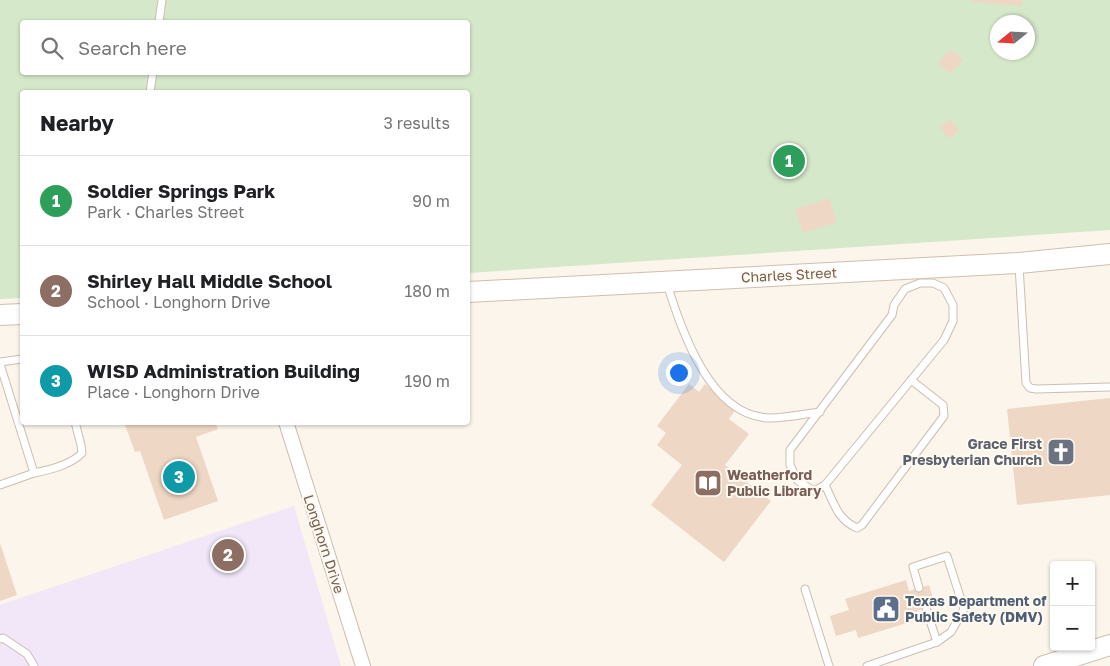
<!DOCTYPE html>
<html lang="en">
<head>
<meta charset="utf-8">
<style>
  body { margin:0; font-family:"Golos Text",sans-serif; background:#f2f2f2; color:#202124 }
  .controls { position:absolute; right:15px; bottom:15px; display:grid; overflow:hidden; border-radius:5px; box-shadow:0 1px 4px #0004 }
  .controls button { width:45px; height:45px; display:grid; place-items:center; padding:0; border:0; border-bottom:1px solid #e0e0e0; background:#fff; color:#202124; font:25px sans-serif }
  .compass { position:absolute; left:990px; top:15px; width:45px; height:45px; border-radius:50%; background:#fff; box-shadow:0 1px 4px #0004; rotate:252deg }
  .you { position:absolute; left:678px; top:372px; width:18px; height:18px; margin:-12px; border:4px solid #fff; border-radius:50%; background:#1a73e8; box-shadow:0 0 0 8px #1a73e833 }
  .badge { display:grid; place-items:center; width:32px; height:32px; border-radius:50%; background:#1a73e8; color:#fff; font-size:16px; font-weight:700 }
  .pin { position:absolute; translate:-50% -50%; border:2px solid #fff; box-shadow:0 1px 5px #0006 }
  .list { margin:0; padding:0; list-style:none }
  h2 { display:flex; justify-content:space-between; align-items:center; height:65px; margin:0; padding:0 20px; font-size:21px }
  h2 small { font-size:16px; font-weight:400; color:#757577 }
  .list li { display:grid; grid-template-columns:32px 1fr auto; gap:15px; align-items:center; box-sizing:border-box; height:90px; padding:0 20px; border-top:1px solid #e0e0e0 }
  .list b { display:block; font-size:19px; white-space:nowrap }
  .list p { margin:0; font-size:16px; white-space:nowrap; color:#757577 }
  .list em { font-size:16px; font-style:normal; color:#757577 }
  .icon { flex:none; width:28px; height:28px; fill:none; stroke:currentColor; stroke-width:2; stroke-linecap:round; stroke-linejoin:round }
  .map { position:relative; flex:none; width:1110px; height:666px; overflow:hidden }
  .search { position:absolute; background:#fff; box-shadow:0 1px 4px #0004; left:20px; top:20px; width:450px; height:55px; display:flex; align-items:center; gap:12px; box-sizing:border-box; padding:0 18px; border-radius:5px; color:#757577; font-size:19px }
  .panel { position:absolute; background:#fff; box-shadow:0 1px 4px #0004; left:20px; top:90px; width:450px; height:335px; border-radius:5px }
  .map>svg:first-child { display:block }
  .education { fill:#f2e7f8 }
  .green { fill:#d5e8ca; fill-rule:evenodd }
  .building { fill:#eed7c5 }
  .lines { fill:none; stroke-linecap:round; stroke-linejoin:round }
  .lane-casing { stroke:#ccbeb1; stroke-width:9 }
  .street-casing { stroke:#ccbeb1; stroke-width:16 }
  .secondary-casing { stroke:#cfbfaf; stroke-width:22 }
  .lane { stroke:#fff; stroke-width:7 }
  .street { stroke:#fff; stroke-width:14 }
  .secondary { stroke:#fff; stroke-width:20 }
  .labels { text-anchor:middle; stroke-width:4; stroke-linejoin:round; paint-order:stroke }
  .street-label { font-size:14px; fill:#745f50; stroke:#fef9f1 }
  .worship-label { font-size:14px; font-weight:bold; fill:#5b616d; stroke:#fef9f1; text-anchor:end }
  .education-label { font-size:14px; font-weight:bold; fill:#785e54; stroke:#fef9f1; text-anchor:start }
  .service-label { font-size:14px; font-weight:bold; fill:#4e5e75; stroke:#fef9f1; text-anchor:start }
</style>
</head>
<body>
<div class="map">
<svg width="1110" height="666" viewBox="0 0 1110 666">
  <rect width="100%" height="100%" fill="#fbf5eb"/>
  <path class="education" d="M 294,506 L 341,666 L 0,666 L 0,605 Z"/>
  <path class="green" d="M 0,0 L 1110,0 L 1110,230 L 468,273 L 468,92 L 22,92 L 22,298 L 0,299 ZM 22,22 L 468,22 L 468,72 L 22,72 ZM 998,22 L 1028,22 L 1028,52 L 998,52 Z"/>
  <g class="building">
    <path d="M 972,0 L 1022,0 L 1022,6 L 972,2 Z"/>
    <path d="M 951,49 L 963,60 L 950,74 L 938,63 Z"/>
    <path d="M 950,119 L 959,130 L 949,139 L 940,127 Z"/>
    <path d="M 829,198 L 837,222 L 803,233 L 795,209 Z"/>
    <path d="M 689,384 L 699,392 L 705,384 L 736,409 L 729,419 L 749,434 L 725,465 L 771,501 L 724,562 L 651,505 L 682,465 L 657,445 L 666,433 L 657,426 Z"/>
    <path d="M 1110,398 L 1110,495 L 1017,505 L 1007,409 Z"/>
    <path d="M 124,422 L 215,422 L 218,429 L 196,437 L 218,501 L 164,520 L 140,451 L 135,452 Z"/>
    <path d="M 0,543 L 17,595 L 0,601 Z"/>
    <path d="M 906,580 L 909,591 L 929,585 L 935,605 L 917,611 L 920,619 L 858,638 L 856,630 L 836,636 L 830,616 L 849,610 L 845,599 Z"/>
  </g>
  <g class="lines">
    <defs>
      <g id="lane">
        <path d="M 159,22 L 162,0"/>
        <path d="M 150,92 L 153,72"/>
        <path d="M 1019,265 L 1026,383 L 1030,388 L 1036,389 L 1110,387"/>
        <path d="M 920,283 L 933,283 L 944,288 L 953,305 L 953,321 L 944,340 L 825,485 L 814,491 L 798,481 L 790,465 L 790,450 L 892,315 L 894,305 L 905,289 Z"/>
        <path d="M 667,284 C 682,331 710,417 770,418 C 786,418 804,414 820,412"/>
        <path d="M 0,362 L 22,359"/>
        <path d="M 0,364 L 34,473 C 49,470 71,465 82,453 L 81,445 L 75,422"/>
        <path d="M 0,485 L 34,473"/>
        <path d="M 825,485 C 834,503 837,519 857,528 L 862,525 L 944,416 L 943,405 L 911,380"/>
        <path d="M 919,588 L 913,567 L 947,556 L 964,609 L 951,632 L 937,642 L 926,608"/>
        <path d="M 805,589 L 829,666"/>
        <path d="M 0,639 L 3,638 L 27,654 L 34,666"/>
        <path d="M 867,666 L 937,642"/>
      </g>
      <path id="street" d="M 286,422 L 363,666"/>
      <g id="secondary">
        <path d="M 468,292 L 1019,263 L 1110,254"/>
        <path d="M 0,315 L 22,314"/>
        <path d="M 1044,666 L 1110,645"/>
      </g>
    </defs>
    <use href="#lane" class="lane-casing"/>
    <use href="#street" class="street-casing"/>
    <use href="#secondary" class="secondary-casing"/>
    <use href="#lane" class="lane"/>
    <use href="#street" class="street"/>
    <use href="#secondary" class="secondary"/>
  </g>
  <defs>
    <symbol id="church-square" viewBox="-11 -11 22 22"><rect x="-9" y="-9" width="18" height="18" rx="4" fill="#6b7280" stroke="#fef9f1"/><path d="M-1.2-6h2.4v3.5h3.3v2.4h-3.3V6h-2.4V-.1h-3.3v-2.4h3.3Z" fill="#fff"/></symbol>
    <symbol id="library-square" viewBox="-11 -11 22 22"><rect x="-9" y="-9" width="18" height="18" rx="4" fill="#8d6e63" stroke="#fef9f1"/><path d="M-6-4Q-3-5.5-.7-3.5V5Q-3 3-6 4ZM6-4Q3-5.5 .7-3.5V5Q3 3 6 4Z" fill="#fff"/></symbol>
    <symbol id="civic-square" viewBox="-11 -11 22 22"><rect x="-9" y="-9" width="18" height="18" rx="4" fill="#5c6f8a" stroke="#fef9f1"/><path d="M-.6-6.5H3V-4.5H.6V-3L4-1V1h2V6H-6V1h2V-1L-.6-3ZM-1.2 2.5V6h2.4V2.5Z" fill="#fff"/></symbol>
  </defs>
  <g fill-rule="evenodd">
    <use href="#church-square" x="1045" y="436" width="32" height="32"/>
    <use href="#library-square" x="692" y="467" width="32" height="32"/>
    <use href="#civic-square" x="870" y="593" width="32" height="32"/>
  </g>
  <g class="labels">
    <g class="street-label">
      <text transform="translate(789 275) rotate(-3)" y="5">Charles Street</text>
      <text transform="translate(324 544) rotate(72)" y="5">Longhorn Drive</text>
    </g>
    <g class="worship-label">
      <text x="1042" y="449">Grace First<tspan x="1042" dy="16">Presbyterian Church</tspan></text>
    </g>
    <g class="education-label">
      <text x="727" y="480">Weatherford<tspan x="727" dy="16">Public Library</tspan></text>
    </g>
    <g class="service-label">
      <text x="905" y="606">Texas Department of<tspan x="905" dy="16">Public Safety (DMV)</tspan></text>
    </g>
  </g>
</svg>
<div class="controls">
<button>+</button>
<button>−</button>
</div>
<svg class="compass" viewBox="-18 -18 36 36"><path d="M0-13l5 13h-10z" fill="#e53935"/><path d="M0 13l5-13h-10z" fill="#757577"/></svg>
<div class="you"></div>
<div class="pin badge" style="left:789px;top:161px;background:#2e9e5b">1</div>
<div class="pin badge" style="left:228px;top:555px;background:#8d6e63">2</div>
<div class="pin badge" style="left:179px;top:477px;background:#0f9aa8">3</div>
<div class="search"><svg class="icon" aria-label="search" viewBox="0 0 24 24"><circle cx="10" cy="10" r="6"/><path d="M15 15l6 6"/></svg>Search here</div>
<section class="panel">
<h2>Nearby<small>3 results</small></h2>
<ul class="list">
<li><span class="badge" style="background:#2e9e5b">1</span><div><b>Soldier Springs Park</b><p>Park · Charles Street</p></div><em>90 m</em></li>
<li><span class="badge" style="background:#8d6e63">2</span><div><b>Shirley Hall Middle School</b><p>School · Longhorn Drive</p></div><em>180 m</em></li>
<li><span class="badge" style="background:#0f9aa8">3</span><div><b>WISD Administration Building</b><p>Place · Longhorn Drive</p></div><em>190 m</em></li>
</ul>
</section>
</div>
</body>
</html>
